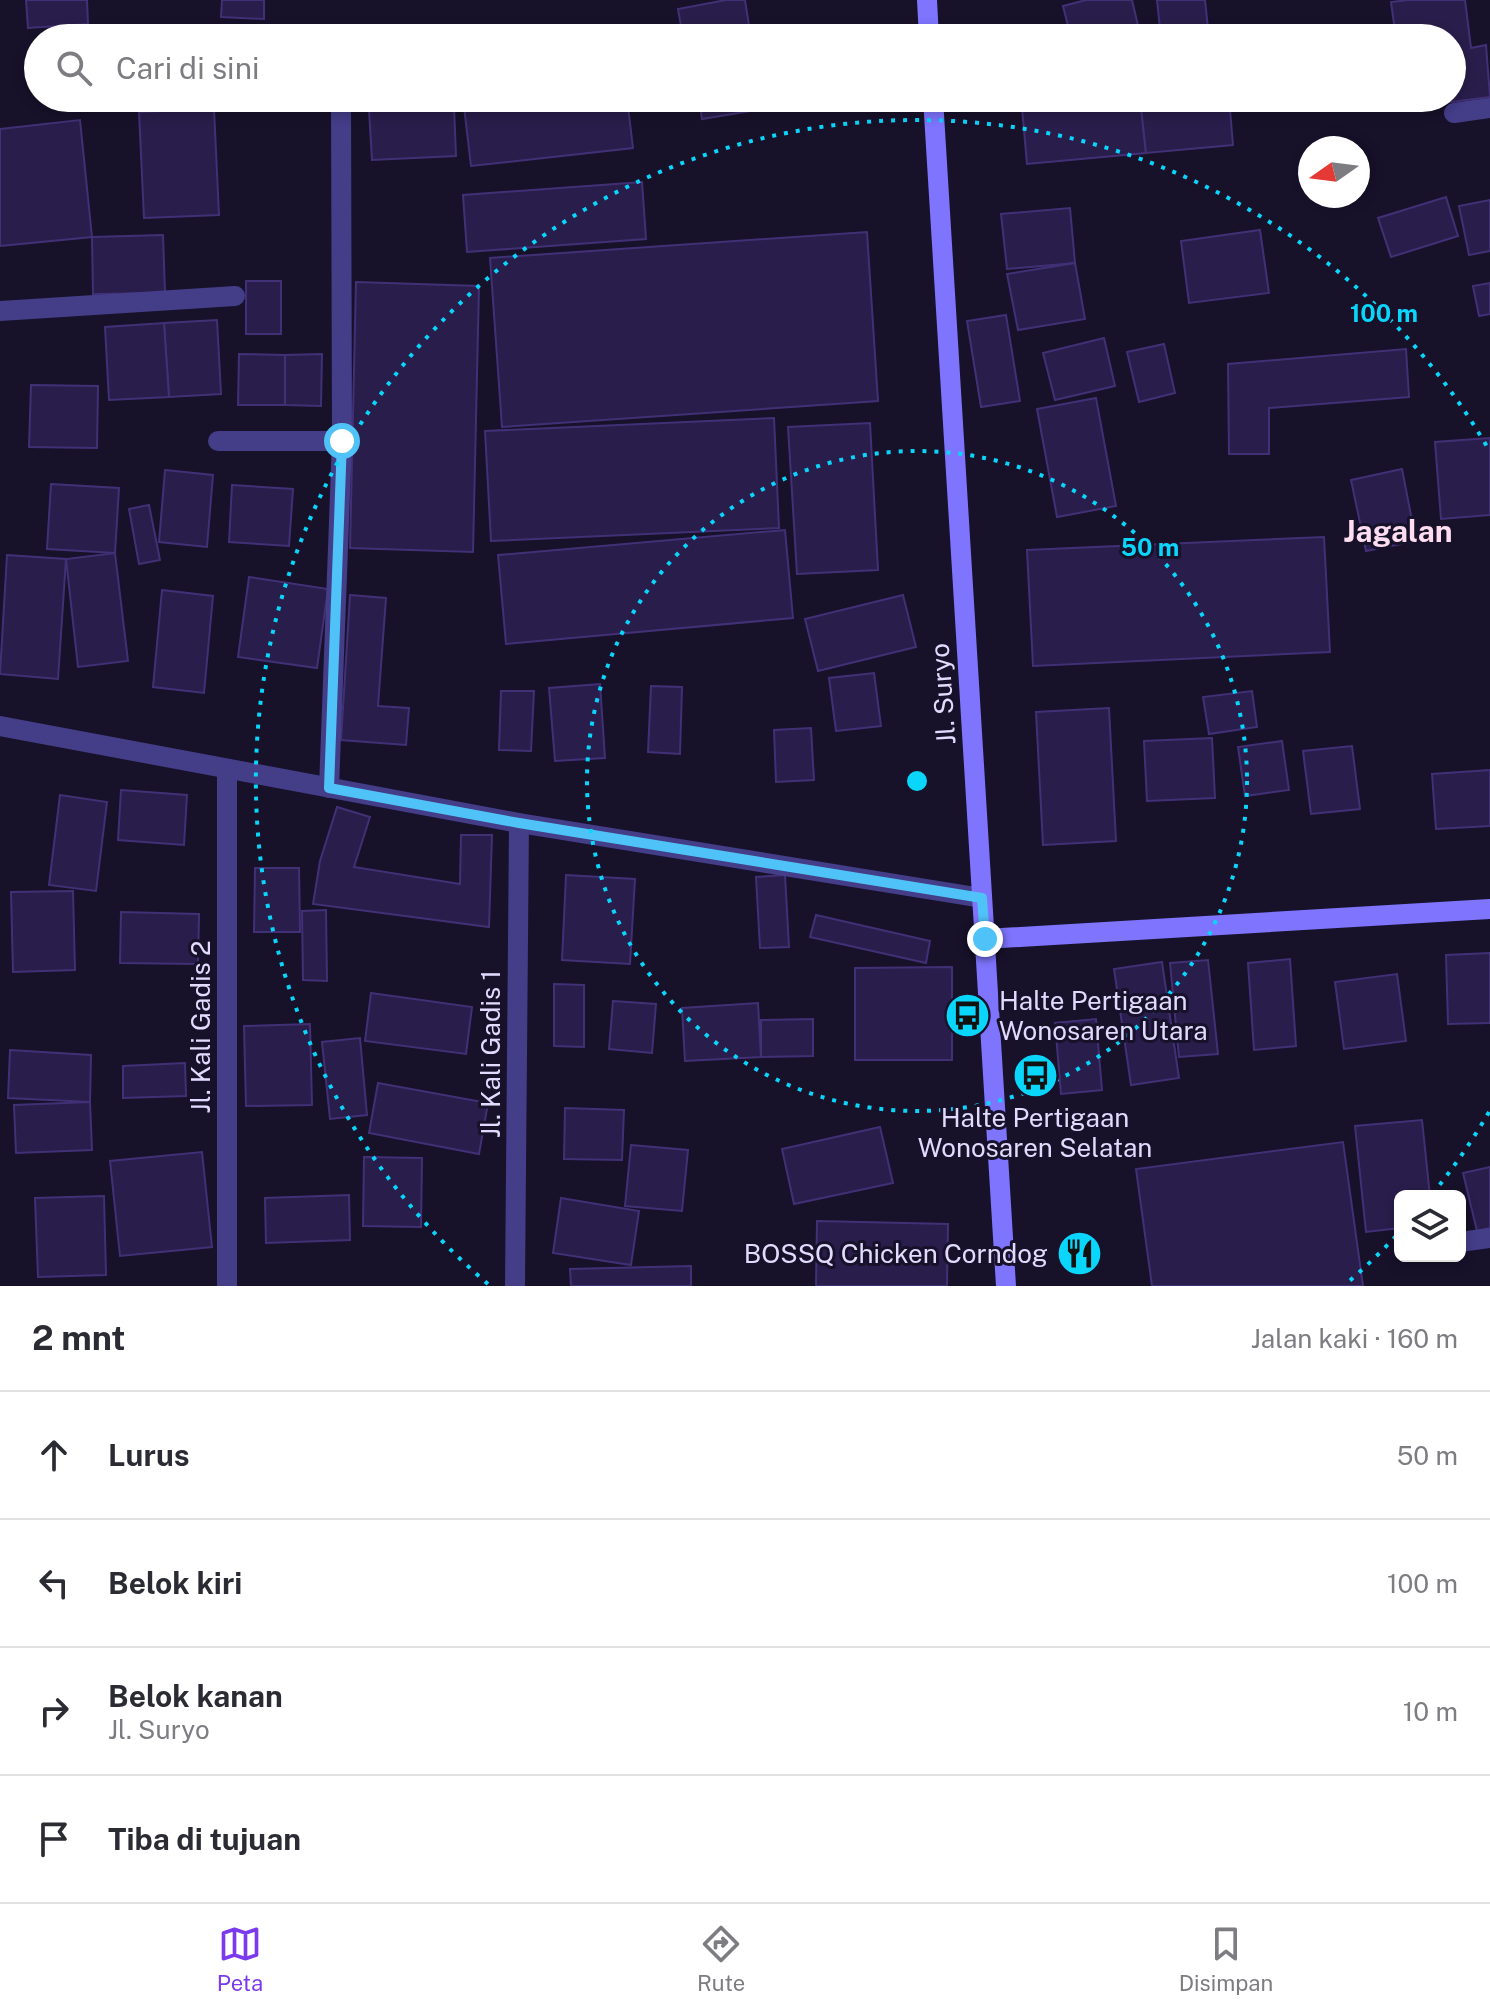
<!DOCTYPE html>
<html lang="id">
<head>
<meta charset="utf-8">
<style>
  body { margin:0; font-family:"Public Sans",sans-serif; background:#f2f2f3; color:#2b2b33 }
  .controls { position:absolute; right:24px; bottom:24px; display:grid; overflow:hidden; border-radius:12px; box-shadow:0 4px 12px #0003 }
  .controls button { width:72px; height:72px; display:grid; place-items:center; padding:0; border:0; border-bottom:2px solid #e1e1e2; background:#fff; color:#2b2b33; font:40px sans-serif }
  .compass { position:absolute; left:1298px; top:136px; width:72px; height:72px; border-radius:50%; background:#fff; box-shadow:0 4px 12px #0003; rotate:256deg }
  .stop { position:absolute; width:24px; height:24px; margin:-18px; border:6px solid #4fc3f7; border-radius:50%; background:#fff }
  .stop.end { background:#4fc3f7; border-color:#fff; box-shadow:0 2px 8px #0008 }
  .list { margin:0; padding:0; list-style:none }
  h2 { display:flex; justify-content:space-between; align-items:center; height:104px; margin:0; padding:0 32px; font-size:34px }
  h2 small { font-size:26px; font-weight:400; color:#7c7c81 }
  .list li { display:grid; grid-template-columns:52px 1fr auto; gap:24px; align-items:center; box-sizing:border-box; height:128px; padding:0 32px; border-top:2px solid #e1e1e2 }
  .list b { display:block; font-size:30px; white-space:nowrap }
  .list p { margin:0; font-size:26px; white-space:nowrap; color:#7c7c81 }
  .list em { font-size:26px; font-style:normal; color:#7c7c81 }
  .icon { flex:none; width:44px; height:44px; fill:none; stroke:currentColor; stroke-width:2; stroke-linecap:round; stroke-linejoin:round }
  .map { position:relative; flex:none; width:1490px; height:1286px; overflow:hidden }
  .search { position:absolute; background:#fff; box-shadow:0 4px 12px #0003; left:24px; right:24px; top:24px; height:88px; display:flex; align-items:center; gap:20px; box-sizing:border-box; padding:0 28px; border-radius:44px; color:#7c7c81; font-size:30px }
  .sheet { height:616px; background:#fff }
  nav { display:flex; justify-content:space-around; align-items:center; box-sizing:border-box; height:112px; border-top:2px solid #e1e1e2; background:#fff; font-size:22px; color:#7c7c81 }
  nav a { display:grid; justify-items:center; gap:4px }
  nav .on { color:#7c3aed }
  .map>svg:first-child { display:block }
  .building { fill:#291d4b; stroke:#423076; stroke-width:2 }
  .lines { fill:none; stroke-linecap:round; stroke-linejoin:round }
  .minor { stroke:#443d88; stroke-width:20 }
  .secondary { stroke:#7e74fd; stroke-width:20 }
  .route { stroke:#4fc3f7; stroke-width:10 }
  .ring { fill:none; stroke:#0ad6fb; stroke-width:4; stroke-dasharray:4 8 }
  .labels { text-anchor:middle; stroke-width:6; stroke-linejoin:round; paint-order:stroke }
  .street-label { font-size:26px; fill:#e1dbfe; stroke:#17112a }
  .poi-label { font-size:26px; fill:#e1dbfe; stroke:#17112a; text-anchor:start }
  .quarter-label { font-size:30px; font-weight:bold; fill:#feddf0; stroke:#17112a }
  .centre { fill:#0ad6fb; stroke:#17112a; stroke-width:4 }
  .ring-label { font-size:24px; text-anchor:middle; font-weight:bold; fill:#0ad6fb; stroke:#17112a; stroke-width:6; stroke-linejoin:round; paint-order:stroke }
</style>
</head>
<body>
<div class="map">
<svg width="1490" height="1286" viewBox="0 0 1490 1286">
  <rect width="100%" height="100%" fill="#17112a"/>
  <g class="building">
    <path d="M 26,0 L 87,0 L 88,24 L 28,28 Z"/>
    <path d="M 222,0 L 264,0 L 264,19 L 221,17 Z"/>
    <path d="M 726,0 L 745,0 L 751,38 L 683,38 L 678,9 Z"/>
    <path d="M 1086,0 L 1132,0 L 1141,38 L 1071,38 L 1063,6 Z"/>
    <path d="M 1157,0 L 1205,0 L 1209,38 L 1161,38 Z"/>
    <path d="M 1408,0 L 1465,0 L 1471,48 L 1486,45 L 1490,97 L 1405,108 L 1404,98 L 1452,98 L 1452,38 L 1396,38 L 1391,2 Z"/>
    <path d="M 463,98 L 627,98 L 633,148 L 471,166 Z"/>
    <path d="M 699,98 L 761,98 L 763,109 L 702,119 Z"/>
    <path d="M 1140,98 L 1146,153 L 1027,164 L 1022,108 Z"/>
    <path d="M 1140,98 L 1229,98 L 1233,145 L 1146,153 Z"/>
    <path d="M 454,106 L 456,156 L 372,160 L 369,110 Z"/>
    <path d="M 214,109 L 219,215 L 144,218 L 139,112 Z"/>
    <path d="M 80,120 L 92,237 L 0,246 L 0,129 Z"/>
    <path d="M 642,182 L 646,239 L 467,252 L 463,195 Z"/>
    <path d="M 1446,197 L 1458,236 L 1391,257 L 1378,218 Z"/>
    <path d="M 1490,200 L 1490,251 L 1469,255 L 1459,206 Z"/>
    <path d="M 1070,208 L 1075,263 L 1007,269 L 1001,214 Z"/>
    <path d="M 1260,230 L 1269,293 L 1189,303 L 1181,241 Z"/>
    <path d="M 867,232 L 878,401 L 502,427 L 490,258 Z"/>
    <path d="M 163,235 L 165,293 L 93,294 L 92,237 Z"/>
    <path d="M 1075,263 L 1085,319 L 1018,330 L 1007,274 Z"/>
    <rect x="246" y="281" width="35" height="53"/>
    <path d="M 356,282 L 479,286 L 473,552 L 350,548 Z"/>
    <path d="M 1490,283 L 1490,314 L 1479,316 L 1473,286 Z"/>
    <path d="M 1006,315 L 1020,401 L 981,407 L 967,321 Z"/>
    <path d="M 217,320 L 221,394 L 169,397 L 164,323 Z"/>
    <path d="M 164,323 L 169,397 L 109,400 L 105,327 Z"/>
    <path d="M 1104,338 L 1115,386 L 1055,400 L 1043,353 Z"/>
    <path d="M 1164,344 L 1175,393 L 1139,402 L 1127,352 Z"/>
    <path d="M 1406,349 L 1409,397 L 1269,408 L 1269,454 L 1229,454 L 1228,364 Z"/>
    <path d="M 239,354 L 285,355 L 285,405 L 238,405 Z"/>
    <path d="M 322,354 L 321,406 L 285,405 L 285,355 Z"/>
    <path d="M 31,385 L 98,386 L 97,448 L 29,447 Z"/>
    <path d="M 1096,398 L 1116,506 L 1057,517 L 1037,409 Z"/>
    <path d="M 774,418 L 779,528 L 491,541 L 485,431 Z"/>
    <path d="M 870,423 L 878,570 L 797,574 L 788,427 Z"/>
    <path d="M 1490,438 L 1490,515 L 1441,519 L 1435,442 Z"/>
    <path d="M 1402,469 L 1416,541 L 1366,551 L 1351,480 Z"/>
    <path d="M 165,470 L 213,475 L 207,547 L 159,542 Z"/>
    <path d="M 51,484 L 119,488 L 115,553 L 47,549 Z"/>
    <path d="M 232,485 L 293,489 L 289,546 L 229,542 Z"/>
    <path d="M 149,505 L 160,560 L 139,564 L 129,509 Z"/>
    <path d="M 785,530 L 793,618 L 506,644 L 498,555 Z"/>
    <path d="M 1324,537 L 1330,652 L 1033,666 L 1027,550 Z"/>
    <path d="M 115,553 L 128,661 L 78,667 L 66,559 Z"/>
    <path d="M 7,555 L 66,559 L 58,679 L 0,674 Z"/>
    <path d="M 249,577 L 328,589 L 317,668 L 238,657 Z"/>
    <path d="M 162,590 L 213,596 L 204,693 L 153,687 Z"/>
    <path d="M 350,595 L 386,598 L 378,706 L 409,708 L 406,745 L 341,740 Z"/>
    <path d="M 903,595 L 916,647 L 818,671 L 805,619 Z"/>
    <path d="M 874,673 L 881,726 L 836,731 L 829,678 Z"/>
    <path d="M 600,684 L 605,758 L 555,761 L 549,688 Z"/>
    <path d="M 651,686 L 682,687 L 680,754 L 648,752 Z"/>
    <path d="M 501,691 L 534,691 L 531,751 L 499,750 Z"/>
    <path d="M 1252,691 L 1257,727 L 1209,734 L 1203,697 Z"/>
    <path d="M 1109,708 L 1116,841 L 1043,845 L 1036,712 Z"/>
    <path d="M 811,728 L 814,780 L 776,782 L 774,730 Z"/>
    <path d="M 1212,738 L 1215,798 L 1147,801 L 1144,741 Z"/>
    <path d="M 1282,741 L 1289,790 L 1245,796 L 1238,747 Z"/>
    <path d="M 1352,746 L 1360,809 L 1311,814 L 1303,751 Z"/>
    <path d="M 1490,770 L 1490,826 L 1436,829 L 1432,774 Z"/>
    <path d="M 121,790 L 187,795 L 184,845 L 118,840 Z"/>
    <path d="M 60,795 L 107,802 L 96,891 L 49,885 Z"/>
    <path d="M 337,807 L 370,817 L 354,867 L 460,884 L 461,835 L 492,835 L 489,927 L 313,904 L 320,861 Z"/>
    <path d="M 255,868 L 299,868 L 300,932 L 254,932 Z"/>
    <path d="M 566,875 L 635,879 L 630,964 L 562,960 Z"/>
    <path d="M 785,875 L 789,947 L 760,948 L 756,877 Z"/>
    <path d="M 73,891 L 75,970 L 13,972 L 11,892 Z"/>
    <path d="M 326,910 L 327,981 L 303,980 L 302,911 Z"/>
    <path d="M 121,912 L 199,914 L 198,964 L 120,963 Z"/>
    <path d="M 816,915 L 930,941 L 926,963 L 810,937 Z"/>
    <path d="M 1490,953 L 1490,1023 L 1448,1024 L 1446,955 Z"/>
    <path d="M 1290,959 L 1296,1046 L 1254,1050 L 1248,963 Z"/>
    <path d="M 1208,960 L 1218,1054 L 1179,1057 L 1170,963 Z"/>
    <path d="M 1162,962 L 1179,1078 L 1131,1085 L 1114,969 Z"/>
    <path d="M 952,967 L 952,1060 L 855,1060 L 855,968 Z"/>
    <path d="M 1397,974 L 1406,1041 L 1344,1049 L 1335,982 Z"/>
    <path d="M 554,984 L 584,985 L 584,1047 L 554,1046 Z"/>
    <path d="M 371,993 L 472,1007 L 466,1054 L 365,1041 Z"/>
    <path d="M 613,1001 L 656,1004 L 652,1053 L 609,1049 Z"/>
    <path d="M 758,1003 L 761,1057 L 685,1061 L 682,1008 Z"/>
    <path d="M 813,1019 L 813,1056 L 761,1057 L 761,1020 Z"/>
    <path d="M 1096,1019 L 1102,1090 L 1061,1094 L 1055,1023 Z"/>
    <path d="M 310,1024 L 312,1105 L 246,1106 L 244,1026 Z"/>
    <path d="M 360,1038 L 367,1115 L 330,1119 L 322,1042 Z"/>
    <path d="M 10,1050 L 91,1055 L 90,1102 L 8,1098 Z"/>
    <path d="M 185,1063 L 186,1096 L 123,1098 L 123,1066 Z"/>
    <path d="M 378,1083 L 488,1103 L 479,1154 L 369,1133 Z"/>
    <path d="M 90,1102 L 92,1150 L 16,1153 L 14,1105 Z"/>
    <path d="M 565,1108 L 624,1110 L 622,1160 L 564,1159 Z"/>
    <path d="M 1422,1120 L 1430,1196 L 1400,1196 L 1400,1228 L 1366,1232 L 1355,1126 Z"/>
    <path d="M 880,1127 L 893,1183 L 794,1204 L 782,1149 Z"/>
    <path d="M 1343,1142 L 1363,1286 L 1152,1286 L 1136,1169 Z"/>
    <path d="M 631,1145 L 688,1150 L 682,1211 L 625,1206 Z"/>
    <path d="M 202,1152 L 212,1247 L 120,1256 L 110,1161 Z"/>
    <path d="M 364,1157 L 422,1158 L 421,1227 L 363,1226 Z"/>
    <path d="M 1490,1167 L 1490,1228 L 1477,1231 L 1463,1173 Z"/>
    <path d="M 349,1195 L 350,1240 L 266,1243 L 265,1198 Z"/>
    <path d="M 104,1196 L 106,1275 L 38,1277 L 35,1198 Z"/>
    <path d="M 561,1198 L 639,1211 L 631,1265 L 553,1253 Z"/>
    <path d="M 817,1221 L 948,1224 L 947,1286 L 816,1286 Z"/>
    <path d="M 691,1266 L 691,1286 L 571,1286 L 570,1269 Z"/>
  </g>
  <g class="lines">
    <g class="minor">
      <path d="M 1454,113 L 1490,108"/>
      <path d="M 0,311 L 235,296"/>
      <path d="M 218,441 L 342,441"/>
      <path d="M 0,726 L 519,823 L 982,898"/>
      <path d="M 227,769 L 227,1286"/>
      <path d="M 329,788 L 342,441 L 341,98"/>
      <path d="M 1460,1242 L 1490,1238"/>
      <path d="M 515,1286 L 519,823"/>
    </g>
    <g class="secondary">
      <path d="M 927,0 L 929,38"/>
      <path d="M 933,98 L 1006,1286"/>
      <path d="M 985,939 L 1490,909"/>
    </g>
  </g>
  <g class="lines">
    <path class="route" d="M 342,441 L 329,788 L 519,823 L 982,898 L 985,939"/>
  </g>
  <g class="ring">
    <circle cx="917" cy="781" r="330"/>
    <path d="M1489 1112A661 661 0 0 1 1434 1192M1396 1236A661 661 0 0 1 1346 1284M488 1284A661 661 0 1 1 1489 450"/>
  </g>
  <defs>
    <symbol id="bus-disc" viewBox="-11 -11 22 22"><circle r="9.5" fill="#0ad6fb" stroke="#17112a"/><path d="M-5-6H5V4H4V6H2V4H-2V6H-4V4H-5ZM-3.5-4V0h7V-4ZM-3.5 1.2v1.5H-2V1.2ZM2 1.2v1.5H3.5V1.2Z" fill="#111"/></symbol>
    <symbol id="restaurant-disc" viewBox="-11 -11 22 22"><circle r="9.5" fill="#0ad6fb" stroke="#17112a"/><path d="M-5-6h1v4h1v-4h1v4h1v-4h1v5L-1.5 .5V6h-2V.5L-5-1ZM5-6V6H3V1.5H1.5Q1.5-4 5-6Z" fill="#111"/></symbol>
  </defs>
  <g fill-rule="evenodd">
    <use href="#bus-disc" x="942" y="990" width="51" height="51"/>
    <use href="#bus-disc" x="1010" y="1050" width="51" height="51"/>
    <use href="#restaurant-disc" x="1054" y="1228" width="51" height="51"/>
  </g>
  <g class="labels">
    <g class="street-label">
      <text transform="translate(943 694) rotate(-94)" y="9">Jl. Suryo</text>
      <text transform="translate(201 1027) rotate(-90)" y="9">Jl. Kali Gadis 2</text>
      <text transform="translate(491 1054) rotate(-90)" y="9">Jl. Kali Gadis 1</text>
    </g>
    <g class="poi-label">
      <text x="999" y="1010">Halte Pertigaan<tspan x="999" dy="30">Wonosaren Utara</tspan></text>
      <text x="1035" y="1127" text-anchor="middle">Halte Pertigaan<tspan x="1035" dy="30">Wonosaren Selatan</tspan></text>
      <text x="1048" y="1263" text-anchor="end">BOSSQ Chicken Corndog</text>
    </g>
    <g class="quarter-label">
      <text x="1398" y="542">Jagalan</text>
    </g>
  </g>
  <circle cx="917" cy="781" r="12" class="centre"/>
  <g class="ring-label">
    <text x="1384" y="322">100 m</text>
    <text x="1150" y="556">50 m</text>
  </g>
</svg>
<div class="controls">
<button><svg class="icon" aria-label="layers" viewBox="0 0 24 24"><path d="M12 4l9 5-9 5-9-5zM3 14l9 5 9-5"/></svg></button>
</div>
<svg class="compass" viewBox="-18 -18 36 36"><path d="M0-13l5 13h-10z" fill="#e53935"/><path d="M0 13l5-13h-10z" fill="#7c7c81"/></svg>
<div class="stop" style="left:342px;top:441px"></div>
<div class="stop end" style="left:985px;top:939px"></div>
<div class="search"><svg class="icon" aria-label="search" viewBox="0 0 24 24"><circle cx="10" cy="10" r="6"/><path d="M15 15l6 6"/></svg>Cari di sini</div>
</div>
<section class="sheet">
<h2>2 mnt<small>Jalan kaki · 160 m</small></h2>
<ul class="list">
<li><svg class="icon" aria-label="ahead" viewBox="0 0 24 24"><path d="M12 20V5M6 11l6-6 6 6"/></svg><div><b>Lurus</b></div><em>50 m</em></li>
<li><svg class="icon" aria-label="left" viewBox="0 0 24 24"><path d="M17 20v-9H6M10 6l-5 5 5 5"/></svg><div><b>Belok kiri</b></div><em>100 m</em></li>
<li><svg class="icon" aria-label="right" viewBox="0 0 24 24"><path d="M7 20v-9h11M14 6l5 5-5 5"/></svg><div><b>Belok kanan</b><p>Jl. Suryo</p></div><em>10 m</em></li>
<li><svg class="icon" aria-label="arrive" viewBox="0 0 24 24"><path d="M6 21V4h12l-3 4 3 4H6"/></svg><div><b>Tiba di tujuan</b></div></li>
</ul>
</section>
<nav>
<a class="on"><svg class="icon" aria-label="map" viewBox="0 0 24 24"><path d="M3 6l6-2 6 2 6-2v14l-6 2-6-2-6 2zM9 4v14M15 6v14"/></svg>Peta</a>
<a><svg class="icon" aria-label="directions" viewBox="0 0 24 24"><path d="M12 3l9 9-9 9-9-9zM9 14v-3h6M13 9l2 2-2 2"/></svg>Rute</a>
<a><svg class="icon" aria-label="saved" viewBox="0 0 24 24"><path d="M7 4h10v16l-5-4-5 4z"/></svg>Disimpan</a>
</nav>
</body>
</html>
